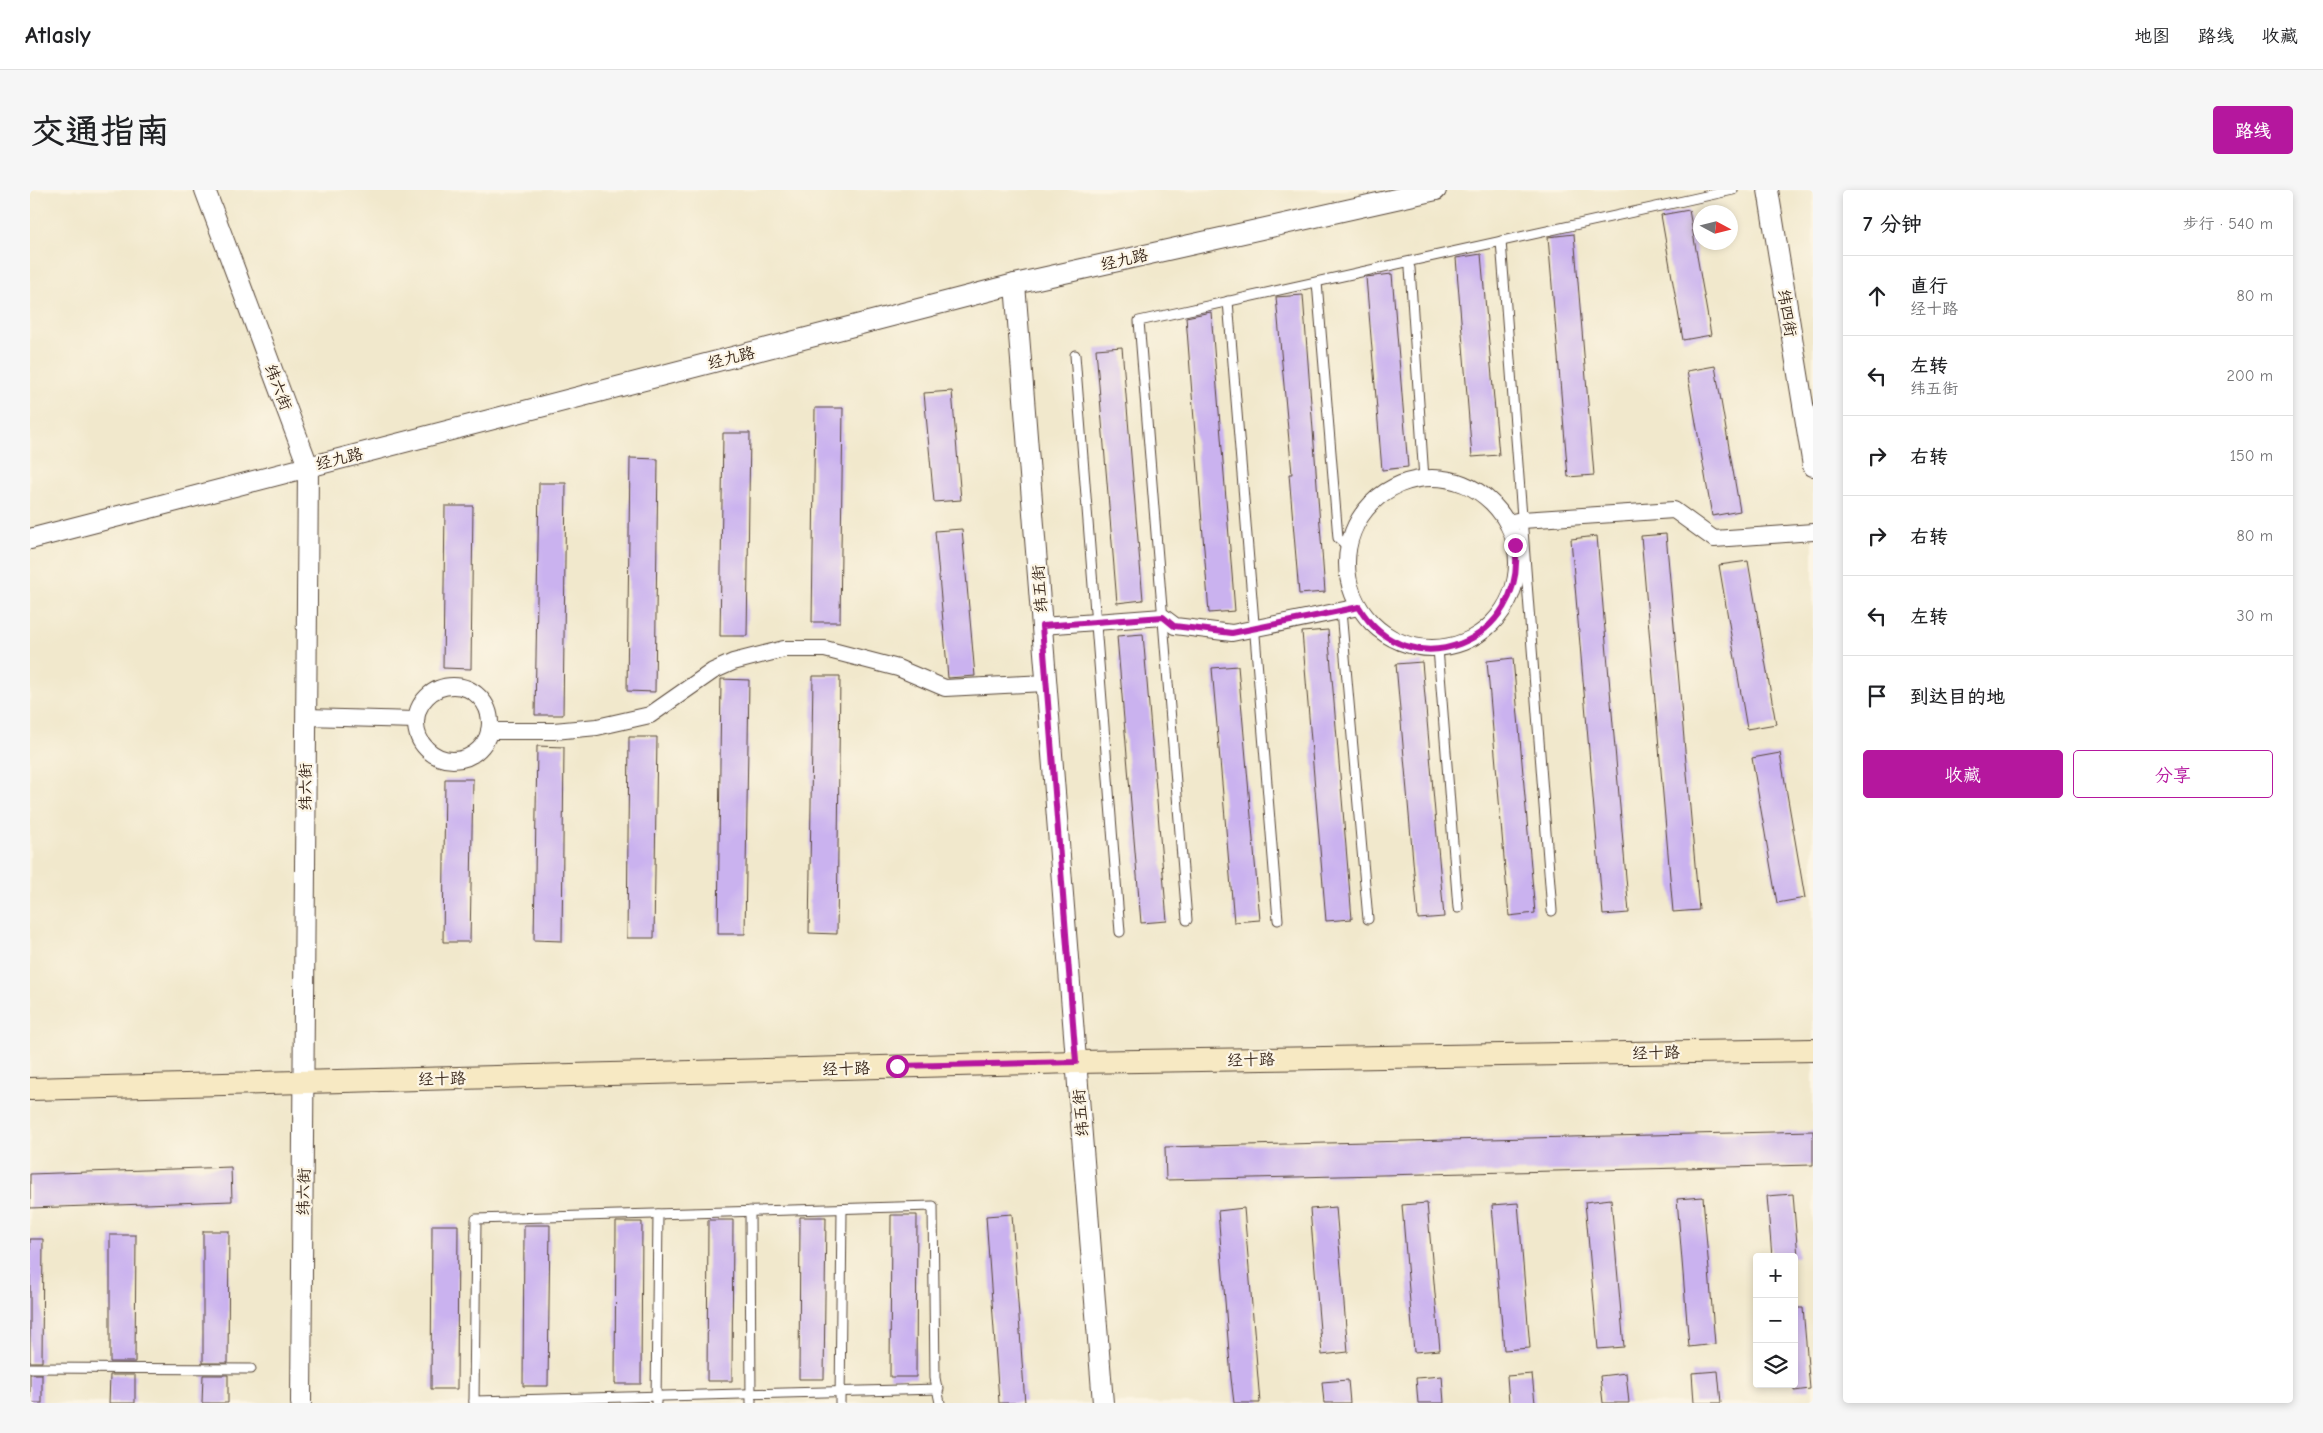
<!DOCTYPE html>
<html lang="zh">
<head>
<meta charset="utf-8">
<style>
  body { margin:0; font-family:"Comic Neue","LXGW WenKai TC",sans-serif; background:#f6f6f6; color:#202124 }
  .controls { position:absolute; right:15px; bottom:15px; display:grid; overflow:hidden; border-radius:5px; box-shadow:0 2px 8px #0003 }
  .controls button { width:45px; height:45px; display:grid; place-items:center; padding:0; border:0; border-bottom:1px solid #e0e0e0; background:#fff; color:#202124; font:25px sans-serif }
  .compass { position:absolute; left:1663px; top:15px; width:45px; height:45px; border-radius:50%; background:#fff; box-shadow:0 2px 8px #0003; rotate:97deg }
  .stop { position:absolute; width:15px; height:15px; margin:-11px; border:4px solid #b5179e; border-radius:50%; background:#fff }
  .stop.end { background:#b5179e; border-color:#fff; box-shadow:0 1px 5px #0008 }
  .list { margin:0; padding:0; list-style:none }
  h2 { display:flex; justify-content:space-between; align-items:center; height:65px; margin:0; padding:0 20px; font-size:21px }
  h2 small { font-size:16px; font-weight:400; color:#757577 }
  .list li { display:grid; grid-template-columns:32px 1fr auto; gap:15px; align-items:center; box-sizing:border-box; height:80px; padding:0 20px; border-top:1px solid #e0e0e0 }
  .list b { display:block; font-size:19px; white-space:nowrap }
  .list p { margin:0; font-size:16px; white-space:nowrap; color:#757577 }
  .list em { font-size:16px; font-style:normal; color:#757577 }
  .actions { display:flex; gap:10px; padding:15px 20px }
  .actions a { flex:1; padding:11px 0; border:1px solid #b5179e; border-radius:5px; text-align:center; font-size:18px; color:#b5179e }
  .actions .main { background:#b5179e; color:#fff }
  .icon { flex:none; width:28px; height:28px; fill:none; stroke:currentColor; stroke-width:2; stroke-linecap:round; stroke-linejoin:round }
  .map { position:relative; flex:none; width:1783px; height:1213px; overflow:hidden; border-radius:5px }
  header { display:flex; align-items:center; gap:30px; box-sizing:border-box; height:70px; padding:0 25px; background:#fff; border-bottom:1px solid #e0e0e0 }
  header strong { font-size:24px }
  nav { display:flex; gap:28px; margin-inline-start:auto; font-size:18px }
  .intro { display:flex; align-items:center; justify-content:space-between; box-sizing:border-box; height:120px; padding:0 30px }
  h1 { margin:0; font-size:35px }
  .button { padding:12px 22px; border-radius:5px; background:#b5179e; color:#fff; font-size:18px; font-weight:700 }
  main { display:flex; gap:30px; padding:0 30px }
  aside { flex:1; background:#fff; border-radius:5px; box-shadow:0 2px 8px #0003 }
  .map>svg:first-child { display:block }
  .building { fill:#cab2ef }
  .lines { fill:none; stroke-linecap:round; stroke-linejoin:round }
  .service-casing { stroke:#564638; stroke-width:11 }
  .minor-casing { stroke:#564638; stroke-width:18 }
  .tertiary-casing { stroke:#564638; stroke-width:22 }
  .secondary-casing { stroke:#564638; stroke-width:24 }
  .service { stroke:#fff; stroke-width:9 }
  .minor { stroke:#fff; stroke-width:16 }
  .tertiary { stroke:#fff; stroke-width:20 }
  .secondary { stroke:#f7e9c3; stroke-width:22 }
  .route { stroke:#b5179e; stroke-width:6 }
  .labels { text-anchor:middle; stroke-width:4.5; stroke-linejoin:round; paint-order:stroke }
  .street-label { font-size:16px; fill:#3b2a1e; stroke:#fcf5e5 }
</style>
</head>
<body>
<header>
<strong>Atlasly</strong>
<nav><a>地图</a><a>路线</a><a>收藏</a></nav>
</header>
<div class="intro"><h1>交通指南</h1><a class="button">路线</a></div>
<main>
<div class="map">
<svg width="1783" height="1213" viewBox="0 0 1783 1213">
  <rect width="100%" height="100%" fill="#fcf5e5"/>
  <filter id="ink" filterUnits="userSpaceOnUse"><feTurbulence type="fractalNoise" baseFrequency=".02" numOctaves="2"/><feDisplacementMap in="SourceGraphic" scale="10" xChannelSelector="R" yChannelSelector="G"/><feConvolveMatrix kernelMatrix="1 2 1 2 8 2 1 2 1" color-interpolation-filters="sRGB"/></filter>
  <filter id="wash" filterUnits="userSpaceOnUse"><feTurbulence type="fractalNoise" baseFrequency=".0096" numOctaves="4" result="noise"/><feDisplacementMap in="SourceGraphic" scale="20" xChannelSelector="R" yChannelSelector="G"/><feGaussianBlur stdDeviation="1.12" result="paint"/><feColorMatrix in="noise" values="0 0 0 0 0 0 0 0 0 0 0 0 0 0 0 0 0 1.4 0 .05"/><feComposite in="paint" operator="in"/></filter>
  <g filter="url(#wash)">
    <rect width="100%" height="100%" fill="#f1e8cc"/>
    <g id="blocks">
      <g class="building">
        <path d="M 1659,20 L 1681,145 L 1653,150 L 1631,25 Z"/>
        <path d="M 1544,44 L 1564,285 L 1538,287 L 1518,47 Z"/>
        <path d="M 1451,64 L 1469,265 L 1442,267 L 1426,68 Z"/>
        <path d="M 1362,84 L 1378,277 L 1352,280 L 1336,87 Z"/>
        <path d="M 1273,105 L 1295,402 L 1269,404 L 1259,284 L 1262,284 L 1246,107 Z"/>
        <path d="M 1181,122 L 1205,421 L 1179,423 L 1156,127 Z"/>
        <path d="M 1092,157 L 1113,410 L 1087,413 L 1066,159 Z"/>
        <path d="M 1685,176 L 1710,321 L 1682,326 L 1657,181 Z"/>
        <path d="M 922,201 L 931,310 L 904,312 L 894,203 Z"/>
        <path d="M 785,218 L 813,218 L 810,432 L 782,432 Z"/>
        <path d="M 693,243 L 720,243 L 717,446 L 690,446 Z"/>
        <path d="M 600,268 L 628,269 L 625,502 L 597,501 Z"/>
        <path d="M 509,293 L 536,293 L 533,525 L 505,525 Z"/>
        <path d="M 415,316 L 443,316 L 441,479 L 413,478 Z"/>
        <path d="M 932,339 L 945,486 L 918,488 L 905,341 Z"/>
        <path d="M 1636,344 L 1669,720 L 1643,722 L 1611,346 Z"/>
        <path d="M 1567,346 L 1599,723 L 1573,725 L 1541,349 Z"/>
        <path d="M 1718,371 L 1746,534 L 1717,539 L 1689,375 Z"/>
        <path d="M 1298,440 L 1322,729 L 1296,731 L 1272,442 Z"/>
        <path d="M 1113,444 L 1137,731 L 1111,733 L 1087,446 Z"/>
        <path d="M 1483,468 L 1505,723 L 1479,726 L 1457,471 Z"/>
        <path d="M 1392,472 L 1414,727 L 1388,729 L 1366,474 Z"/>
        <path d="M 1208,476 L 1230,730 L 1204,732 L 1182,478 Z"/>
        <path d="M 783,486 L 810,486 L 807,744 L 779,743 Z"/>
        <path d="M 691,489 L 719,490 L 715,744 L 688,744 Z"/>
        <path d="M 599,547 L 627,547 L 624,748 L 597,748 Z"/>
        <path d="M 507,556 L 534,557 L 532,751 L 504,750 Z"/>
        <path d="M 1750,563 L 1775,708 L 1747,713 L 1722,568 Z"/>
        <path d="M 415,589 L 443,589 L 440,752 L 413,752 Z"/>
        <path d="M 1783,941 L 1783,975 L 1136,990 L 1135,957 Z"/>
        <path d="M 201,977 L 202,1011 L 0,1018 L 0,984 Z"/>
        <path d="M 1763,1004 L 1768,1067 L 1742,1067 L 1737,1006 Z"/>
        <path d="M 1673,1007 L 1685,1154 L 1659,1157 L 1647,1009 Z"/>
        <path d="M 1581,1009 L 1594,1157 L 1568,1159 L 1555,1012 Z"/>
        <path d="M 1397,1013 L 1410,1160 L 1384,1162 L 1372,1015 Z"/>
        <path d="M 1488,1013 L 1500,1158 L 1474,1160 L 1462,1015 Z"/>
        <path d="M 1306,1017 L 1318,1162 L 1292,1165 L 1280,1019 Z"/>
        <path d="M 1214,1018 L 1226,1164 L 1230,1213 L 1204,1213 L 1201,1188 L 1188,1021 Z"/>
        <path d="M 982,1024 L 994,1200 L 995,1213 L 969,1213 L 968,1197 L 956,1026 Z"/>
        <path d="M 861,1025 L 887,1025 L 886,1187 L 860,1187 Z"/>
        <path d="M 770,1027 L 796,1027 L 794,1189 L 769,1189 Z"/>
        <path d="M 678,1030 L 703,1030 L 702,1191 L 677,1191 Z"/>
        <path d="M 586,1032 L 612,1032 L 611,1194 L 585,1194 Z"/>
        <path d="M 402,1035 L 428,1035 L 427,1199 L 401,1199 Z"/>
        <path d="M 494,1035 L 520,1035 L 518,1196 L 493,1196 Z"/>
        <path d="M 173,1041 L 199,1041 L 198,1173 L 173,1173 Z"/>
        <path d="M 80,1045 L 106,1045 L 105,1172 L 80,1172 Z"/>
        <path d="M 0,1049 L 13,1049 L 12,1172 L 0,1172 Z"/>
        <path d="M 1764,1118 L 1773,1118 L 1780,1199 L 1764,1201 Z"/>
        <path d="M 1688,1181 L 1691,1213 L 1664,1213 L 1662,1183 Z"/>
        <path d="M 1596,1183 L 1599,1213 L 1573,1213 L 1570,1186 Z"/>
        <rect x="0" y="1184" width="12" height="29"/>
        <path d="M 1502,1184 L 1505,1213 L 1479,1213 L 1477,1186 Z"/>
        <path d="M 80,1185 L 105,1185 L 105,1213 L 79,1213 Z"/>
        <path d="M 173,1185 L 198,1185 L 198,1213 L 172,1213 Z"/>
        <path d="M 1412,1186 L 1414,1213 L 1388,1213 L 1386,1188 Z"/>
        <path d="M 1318,1190 L 1320,1213 L 1294,1213 L 1292,1192 Z"/>
      </g>
    </g>
  </g>
  <g filter="url(#ink)">
    <use href="#blocks" fill-opacity="0" stroke="#564638" stroke-width="1"/>
    <g class="lines">
      <defs>
        <g id="service">
          <path d="M 1471,51 L 1522,721"/>
          <path d="M 1380,78 L 1394,289"/>
          <path d="M 1287,92 L 1308,348 L 1318,357"/>
          <path d="M 1198,111 L 1248,730"/>
          <path d="M 1045,165 L 1090,742"/>
          <path d="M 1311,421 L 1338,729"/>
          <path d="M 1408,458 L 1428,718"/>
          <path d="M 1157,730 L 1109,131 L 1703,0"/>
          <path d="M 720,1021 L 721,1213"/>
          <path d="M 0,1178 L 221,1179"/>
          <path d="M 444,1211 L 909,1199"/>
          <path d="M 444,1213 L 446,1029 L 903,1016 L 905,1188 L 910,1213"/>
          <path d="M 626,1213 L 628,1024"/>
          <path d="M 810,1213 L 812,1019"/>
        </g>
        <g id="minor">
          <circle cx="1402" cy="373" r="85"/>
          <path d="M 1477,333 L 1492,330 L 1644,320 L 1684,349 L 1783,342"/>
          <path d="M 1012,436 L 1133,427 L 1145,436 L 1202,443 L 1329,417"/>
          <circle cx="423" cy="533" r="37"/>
          <path d="M 276,527 L 386,530"/>
          <path d="M 459,541 L 524,541 L 567,537 L 620,525 L 683,481 L 703,472 L 754,459 L 795,459 L 868,478 L 915,498 L 1016,493"/>
        </g>
        <g id="tertiary">
          <path d="M 175,0 L 278,276 L 271,1213"/>
          <path d="M 1738,0 L 1783,276"/>
          <path d="M 985,94 L 1073,1213"/>
          <path d="M 0,349 L 985,94 L 1406,0"/>
        </g>
        <path id="secondary" d="M 0,899 L 1046,872 L 1783,860"/>
      </defs>
      <use href="#service" class="service-casing"/>
      <use href="#minor" class="minor-casing"/>
      <use href="#tertiary" class="tertiary-casing"/>
      <use href="#secondary" class="secondary-casing"/>
      <use href="#service" class="service"/>
      <use href="#minor" class="minor"/>
      <use href="#tertiary" class="tertiary"/>
      <use href="#secondary" class="secondary"/>
    </g>
  </g>
  <g class="lines" filter="url(#ink)">
    <path class="route" d="M 867,876 L 1046,872 L 1012,436 L 1133,427 L 1144,436 L 1202,443 L 1329,417 C 1378,500 1499,452 1485,355"/>
  </g>
  <g class="labels">
    <g class="street-label">
      <text transform="translate(1094 69) rotate(-13)" y="6">经九路</text>
      <text transform="translate(1758 123) rotate(81)" y="6">纬四街</text>
      <text transform="translate(701 167) rotate(-14)" y="6">经九路</text>
      <text transform="translate(249 197) rotate(69)" y="6">纬六街</text>
      <text transform="translate(309 268) rotate(-14)" y="6">经九路</text>
      <text transform="translate(1009 399) rotate(-94)" y="6">纬五街</text>
      <text transform="translate(275 597) rotate(-90)" y="6">纬六街</text>
      <text transform="translate(1626 862) rotate(-1)" y="6">经十路</text>
      <text transform="translate(1221 869) rotate(-1)" y="6">经十路</text>
      <text transform="translate(816 878) rotate(-2)" y="6">经十路</text>
      <text transform="translate(412 888) rotate(-1)" y="6">经十路</text>
      <text transform="translate(1050 923) rotate(-95)" y="6">纬五街</text>
      <text transform="translate(273 1002) rotate(-89)" y="6">纬六街</text>
    </g>
  </g>
</svg>
<div class="controls">
<button>+</button>
<button>−</button>
<button><svg class="icon" aria-label="layers" viewBox="0 0 24 24"><path d="M12 4l9 5-9 5-9-5zM3 14l9 5 9-5"/></svg></button>
</div>
<svg class="compass" viewBox="-18 -18 36 36"><path d="M0-13l5 13h-10z" fill="#e53935"/><path d="M0 13l5-13h-10z" fill="#757577"/></svg>
<div class="stop" style="left:867px;top:876px"></div>
<div class="stop end" style="left:1485px;top:355px"></div>
</div>
<aside>
<h2>7 分钟<small>步行 · 540 m</small></h2>
<ul class="list">
<li><svg class="icon" aria-label="ahead" viewBox="0 0 24 24"><path d="M12 20V5M6 11l6-6 6 6"/></svg><div><b>直行</b><p>经十路</p></div><em>80 m</em></li>
<li><svg class="icon" aria-label="left" viewBox="0 0 24 24"><path d="M17 20v-9H6M10 6l-5 5 5 5"/></svg><div><b>左转</b><p>纬五街</p></div><em>200 m</em></li>
<li><svg class="icon" aria-label="right" viewBox="0 0 24 24"><path d="M7 20v-9h11M14 6l5 5-5 5"/></svg><div><b>右转</b></div><em>150 m</em></li>
<li><svg class="icon" aria-label="right" viewBox="0 0 24 24"><path d="M7 20v-9h11M14 6l5 5-5 5"/></svg><div><b>右转</b></div><em>80 m</em></li>
<li><svg class="icon" aria-label="left" viewBox="0 0 24 24"><path d="M17 20v-9H6M10 6l-5 5 5 5"/></svg><div><b>左转</b></div><em>30 m</em></li>
<li><svg class="icon" aria-label="arrive" viewBox="0 0 24 24"><path d="M6 21V4h12l-3 4 3 4H6"/></svg><div><b>到达目的地</b></div></li>
</ul>
<div class="actions"><a class="main">收藏</a><a>分享</a></div>
</aside>
</main>
</body>
</html>
